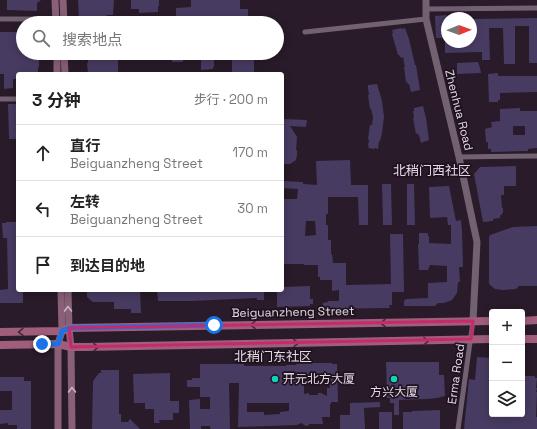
<!DOCTYPE html>
<html lang="zh">
<head>
<meta charset="utf-8">
<style>
  body { margin:0; font-family:"Space Grotesk","Noto Sans SC",sans-serif; background:#f2f2f2; color:#222 }
  .controls { position:absolute; right:12px; bottom:12px; display:grid; overflow:hidden; border-radius:4px; box-shadow:0 2px 10px #0003 }
  .controls button { width:36px; height:36px; display:grid; place-items:center; padding:0; border:0; border-bottom:1px solid #e0e0e0; background:#fff; color:#222; font:20px sans-serif }
  .compass { position:absolute; left:441px; top:12px; width:36px; height:36px; border-radius:50%; background:#fff; box-shadow:0 2px 10px #0003; rotate:89deg }
  .stop { position:absolute; width:12px; height:12px; margin:-9px; border:3px solid #1a73e8; border-radius:50%; background:#fff }
  .stop.end { background:#1a73e8; border-color:#fff; box-shadow:0 1px 4px #0008 }
  .list { margin:0; padding:0; list-style:none }
  h2 { display:flex; justify-content:space-between; align-items:center; height:52px; margin:0; padding:0 16px; font-size:17px }
  h2 small { font-size:13px; font-weight:400; color:#767676 }
  .list li { display:grid; grid-template-columns:26px 1fr auto; gap:12px; align-items:center; box-sizing:border-box; height:56px; padding:0 16px; border-top:1px solid #e0e0e0 }
  .list b { display:block; font-size:15px; white-space:nowrap }
  .list p { margin:0; font-size:13px; white-space:nowrap; color:#767676 }
  .list em { font-size:13px; font-style:normal; color:#767676 }
  .icon { flex:none; width:22px; height:22px; fill:none; stroke:currentColor; stroke-width:2; stroke-linecap:round; stroke-linejoin:round }
  .map { position:relative; flex:none; width:537px; height:429px; overflow:hidden }
  .search { position:absolute; background:#fff; box-shadow:0 2px 10px #0003; left:16px; top:16px; width:268px; height:44px; display:flex; align-items:center; gap:10px; box-sizing:border-box; padding:0 14px; border-radius:22px; color:#767676; font-size:15px }
  .panel { position:absolute; background:#fff; box-shadow:0 2px 10px #0003; left:16px; top:72px; width:268px; height:220px; border-radius:4px }
  .map>svg:first-child { display:block }
  .building { fill:#473b61; fill-rule:evenodd }
  .lines { fill:none; stroke-linecap:round; stroke-linejoin:round }
  .minor { stroke:#726171; stroke-width:5 }
  .tertiary { stroke:#726171; stroke-width:7 }
  .secondary { stroke:#896076; stroke-width:7 }
  .primary { stroke:#a05e7b; stroke-width:8 }
  .oneway { stroke:#c8b5c2 }
  .oneway2 { stroke:#46293b }
  .route { stroke:#1a73e8; stroke-width:5 }
  .marked { fill:none; stroke:#c52b68; stroke-width:3; stroke-linejoin:round }
  .poi-dot { fill:#10d5b4; stroke:#1f121f; stroke-width:1.5 }
  .labels { text-anchor:middle; stroke-width:3.5; stroke-linejoin:round; paint-order:stroke }
  .street-label { font-size:12px; fill:#e3d9e2; stroke:#1f121f }
  .poi-label { font-size:12px; fill:#e3d9e2; stroke:#1f121f; text-anchor:start }
  .neighbourhood-label { font-size:13px; fill:#e3d9e2; stroke:#1f121f }
</style>
</head>
<body>
<div class="map">
<svg width="537" height="429" viewBox="0 0 537 429">
  <rect width="100%" height="100%" fill="#291b29"/>
  <g class="building">
    <path d="M 7,0 L 41,0 L 37,3 L 37,11 L 7,10 Z"/>
    <path d="M 78,0 L 114,0 L 113,15 L 107,15 L 106,21 L 90,21 L 90,19 L 79,19 Z"/>
    <path d="M 131,0 L 159,0 L 159,6 L 158,6 L 158,12 L 139,13 L 139,9 L 131,9 Z"/>
    <path d="M 191,0 L 240,0 L 240,9 L 248,9 L 248,23 L 200,23 L 200,18 L 182,19 L 183,23 L 176,23 L 176,8 L 191,7 Z"/>
    <path d="M 447,15 L 447,38 L 436,38 L 435,16 Z"/>
    <path d="M 537,18 L 537,63 L 529,63 L 529,26 L 515,26 L 515,64 L 504,64 L 503,28 L 489,28 L 490,60 L 482,60 L 482,52 L 445,53 L 445,42 L 471,42 L 471,19 Z"/>
    <path d="M 401,28 L 402,29 L 405,28 L 409,39 L 415,65 L 416,65 L 420,90 L 411,92 L 409,84 L 408,84 L 407,82 L 406,82 L 404,67 L 405,67 L 403,57 L 401,58 L 399,55 L 398,55 L 392,34 L 393,33 L 392,30 Z"/>
    <path d="M 0,32 L 23,32 L 23,53 L 39,53 L 39,67 L 38,67 L 38,74 L 16,74 L 16,79 L 13,79 L 13,88 L 4,89 L 4,74 L 0,74 Z"/>
    <path d="M 88,53 L 118,53 L 118,74 L 88,74 L 87,63 L 88,63 Z"/>
    <rect x="172" y="53" width="11" height="9"/>
    <path d="M 201,53 L 212,53 L 213,58 L 214,58 L 214,67 L 213,67 L 213,69 L 201,70 Z"/>
    <path d="M 232,53 L 254,53 L 254,74 L 245,74 L 245,73 L 232,73 Z"/>
    <path d="M 478,62 L 480,68 L 481,73 L 457,74 L 457,63 Z"/>
    <path d="M 498,73 L 498,76 L 537,76 L 537,92 L 500,93 L 500,100 L 498,100 L 498,102 L 489,102 L 488,74 Z"/>
    <path d="M 377,84 L 382,101 L 384,117 L 382,133 L 380,141 L 379,141 L 378,149 L 375,148 L 374,149 L 368,148 L 369,146 L 368,146 L 369,140 L 368,139 L 370,125 L 372,125 L 373,117 L 371,109 L 370,109 L 368,95 L 369,95 L 368,88 L 368,85 Z"/>
    <path d="M 8,104 L 18,104 L 18,139 L 9,139 Z"/>
    <path d="M 423,106 L 426,118 L 429,140 L 421,143 L 419,135 L 418,135 L 417,133 L 416,134 L 413,118 L 414,118 L 413,111 L 414,111 L 414,108 Z"/>
    <path d="M 520,108 L 520,111 L 537,111 L 537,148 L 528,149 L 528,151 L 491,152 L 491,149 L 488,149 L 488,142 L 486,142 L 485,129 L 492,127 L 491,122 L 500,121 L 500,109 ZM 513,126 L 525,126 L 525,135 L 513,135 Z"/>
    <path d="M 282,119 L 307,120 L 306,127 L 290,126 L 297,137 L 296,150 L 297,150 L 297,155 L 296,160 L 290,164 L 284,164 L 284,161 L 283,161 L 283,159 L 282,159 Z"/>
    <path d="M 350,160 L 351,185 L 368,185 L 368,225 L 359,225 L 358,197 L 328,197 L 328,214 L 326,214 L 326,225 L 328,225 L 328,240 L 331,240 L 331,254 L 332,254 L 333,263 L 346,263 L 346,285 L 391,284 L 390,234 L 403,234 L 404,292 L 392,292 L 392,305 L 389,305 L 390,308 L 323,309 L 323,303 L 328,302 L 328,301 L 339,301 L 339,290 L 332,291 L 332,280 L 320,280 L 320,277 L 318,277 L 318,265 L 304,265 L 304,264 L 282,264 L 282,199 L 297,199 L 298,189 L 282,188 L 282,181 L 303,182 L 303,184 L 317,185 L 316,161 ZM 306,221 L 315,221 L 316,235 L 305,236 Z"/>
    <path d="M 516,166 L 516,186 L 504,186 L 504,195 L 501,195 L 502,208 L 503,208 L 503,213 L 502,213 L 502,215 L 500,215 L 500,218 L 493,219 L 493,221 L 483,222 L 474,174 L 480,167 Z"/>
    <path d="M 382,184 L 391,184 L 392,225 L 383,225 Z"/>
    <path d="M 407,184 L 414,184 L 415,225 L 407,225 Z"/>
    <path d="M 449,186 L 456,221 L 461,220 L 462,230 L 463,267 L 459,267 L 460,282 L 458,282 L 457,293 L 452,300 L 444,303 L 438,303 L 435,306 L 404,306 L 404,301 L 406,299 L 428,298 L 428,283 L 447,282 L 447,266 L 430,265 L 428,270 L 419,270 L 418,244 L 419,244 L 419,233 L 428,233 L 428,236 L 429,236 L 429,243 L 451,244 L 451,225 L 448,225 L 447,217 L 430,218 L 429,187 Z"/>
    <path d="M 6,222 L 18,222 L 18,290 L 23,290 L 23,303 L 0,303 L 0,290 L 8,289 L 7,238 L 3,238 L 2,223 L 6,223 Z"/>
    <path d="M 537,226 L 537,286 L 519,286 L 516,289 L 502,290 L 495,289 L 490,285 L 489,283 L 489,237 L 490,235 L 513,227 Z"/>
    <path d="M 310,286 L 310,299 L 313,299 L 313,304 L 310,304 L 310,306 L 277,307 L 277,293 L 274,290 L 282,290 L 282,287 Z"/>
    <path d="M 87,290 L 140,290 L 141,313 L 131,313 L 131,309 L 114,309 L 114,302 L 93,302 L 87,297 Z"/>
    <path d="M 157,290 L 264,290 L 264,300 L 257,300 L 257,298 L 256,298 L 192,301 L 158,301 Z"/>
    <path d="M 477,357 L 492,358 L 492,414 L 522,414 L 522,376 L 535,376 L 535,378 L 537,378 L 536,388 L 537,388 L 536,392 L 537,392 L 536,417 L 537,417 L 537,429 L 464,429 L 469,379 L 475,380 Z"/>
    <path d="M 386,362 L 439,362 L 439,375 L 444,375 L 445,396 L 437,398 L 427,399 L 399,400 L 399,415 L 394,415 L 394,403 L 390,403 L 390,398 L 387,398 Z"/>
    <path d="M 304,363 L 332,363 L 332,364 L 337,364 L 338,402 L 331,402 L 331,404 L 330,404 L 330,417 L 322,417 L 323,424 L 309,424 L 309,425 L 306,426 L 301,423 L 297,425 L 238,427 L 239,383 L 229,383 L 230,429 L 211,429 L 210,428 L 210,426 L 201,426 L 201,429 L 190,429 L 189,400 L 200,399 L 200,409 L 210,409 L 210,397 L 200,397 L 200,387 L 187,387 L 187,380 L 192,380 L 192,378 L 200,378 L 200,364 L 244,364 L 244,366 L 286,366 L 286,365 L 296,365 L 296,364 ZM 329,377 L 330,388 L 327,388 L 327,396 L 321,393 L 318,393 L 318,395 L 309,395 L 309,393 L 304,394 L 304,383 L 313,383 L 313,378 ZM 247,403 L 289,403 L 289,411 L 280,412 L 280,414 L 264,415 L 264,412 L 247,412 Z"/>
    <path d="M 101,370 L 119,370 L 119,414 L 121,414 L 121,422 L 128,422 L 130,419 L 140,429 L 92,429 L 93,381 L 99,373 L 101,373 Z"/>
    <path d="M 170,373 L 170,401 L 179,401 L 179,413 L 173,413 L 173,420 L 159,420 L 160,423 L 154,423 L 154,409 L 145,409 L 145,403 L 134,403 L 133,374 Z"/>
    <path d="M 0,377 L 24,377 L 24,381 L 31,381 L 31,429 L 17,429 L 17,425 L 8,425 L 8,423 L 0,424 L 0,410 L 12,410 L 12,391 L 0,391 Z"/>
    <path d="M 380,402 L 380,407 L 364,408 L 365,429 L 340,429 L 340,415 L 350,415 L 350,403 Z"/>
    <path d="M 440,410 L 440,429 L 403,429 L 403,412 L 412,412 L 412,411 Z"/>
    <rect x="379" y="412" width="13" height="17"/>
  </g>
  <g class="lines">
    <g class="minor">
      <path d="M 427,9 L 537,8"/>
      <path d="M 0,19 L 64,19"/>
      <path d="M 305,32 L 426,19"/>
      <path d="M 0,99 L 18,99"/>
      <path d="M 459,157 L 537,156"/>
      <path d="M 458,429 L 473,321"/>
    </g>
    <path class="tertiary" d="M 426,0 L 426,19 L 459,157 L 477,242 L 473,321"/>
    <g class="secondary">
      <path d="M 55,0 L 56,23"/>
      <path d="M 63,0 L 64,23"/>
      <path d="M 57,53 L 57,74"/>
      <path d="M 64,53 L 65,74"/>
      <path d="M 68,290 L 69,328 L 71,347 L 72,429"/>
      <path d="M 58,429 L 58,344 L 62,331 L 61,290"/>
    </g>
    <g class="primary">
      <path d="M 522,321 L 537,320"/>
      <path d="M 0,332 L 62,331 L 69,328 L 492,321"/>
      <path d="M 522,339 L 537,339"/>
      <path d="M 0,345 L 58,344 L 71,347 L 84,347 L 492,339"/>
    </g>
  </g>
  <defs><path id="oneway-chevron" d="M-2-3.5L2.5 0L-2 3.5" fill="none" stroke-width="1.6" stroke-linecap="round" stroke-linejoin="round"/></defs>
  <g class="oneway">
    <use href="#oneway-chevron" transform="translate(68 309) rotate(-91)"/>
    <use href="#oneway-chevron" transform="translate(72 390) rotate(-91)"/>
  </g>
  <g class="oneway2">
    <use href="#oneway-chevron" transform="translate(383 323) rotate(179)"/>
    <use href="#oneway-chevron" transform="translate(253 325) rotate(179)"/>
    <use href="#oneway-chevron" transform="translate(21 332) rotate(179)"/>
    <use href="#oneway-chevron" transform="translate(426 341) rotate(-1)"/>
    <use href="#oneway-chevron" transform="translate(296 343) rotate(-1)"/>
    <use href="#oneway-chevron" transform="translate(96 347) rotate(-1)"/>
  </g>
  <g class="lines">
    <path class="route" d="M 42,344 L 58,344 L 62,331 L 69,328 L 214,325"/>
  </g>
  <path class="marked" d="M 473,321 L 471,339 L 71,347 L 69,328 Z"/>
  <g class="poi-dot">
    <circle cx="275" cy="379" r="4"/>
    <circle cx="394" cy="379" r="4"/>
  </g>
  <g class="labels">
    <g class="street-label">
      <text transform="translate(459 110) rotate(76)" y="4">Zhenhua Road</text>
      <text transform="translate(293 312) rotate(-1)" y="4">Beiguanzheng Street</text>
      <text transform="translate(456 374) rotate(-82)" y="4">Erma Road</text>
    </g>
    <g class="poi-label">
      <text x="283" y="383">开元北方大厦</text>
      <text x="394" y="396" text-anchor="middle">方兴大厦</text>
    </g>
    <g class="neighbourhood-label">
      <text x="432" y="175">北稍门西社区</text>
      <text x="273" y="361">北稍门东社区</text>
    </g>
  </g>
</svg>
<div class="controls">
<button>+</button>
<button>−</button>
<button><svg class="icon" aria-label="layers" viewBox="0 0 24 24"><path d="M12 4l9 5-9 5-9-5zM3 14l9 5 9-5"/></svg></button>
</div>
<svg class="compass" viewBox="-18 -18 36 36"><path d="M0-13l5 13h-10z" fill="#e53935"/><path d="M0 13l5-13h-10z" fill="#767676"/></svg>
<div class="stop" style="left:214px;top:325px"></div>
<div class="stop end" style="left:42px;top:344px"></div>
<div class="search"><svg class="icon" aria-label="search" viewBox="0 0 24 24"><circle cx="10" cy="10" r="6"/><path d="M15 15l6 6"/></svg>搜索地点</div>
<section class="panel">
<h2>3 分钟<small>步行 · 200 m</small></h2>
<ul class="list">
<li><svg class="icon" aria-label="ahead" viewBox="0 0 24 24"><path d="M12 20V5M6 11l6-6 6 6"/></svg><div><b>直行</b><p>Beiguanzheng Street</p></div><em>170 m</em></li>
<li><svg class="icon" aria-label="left" viewBox="0 0 24 24"><path d="M17 20v-9H6M10 6l-5 5 5 5"/></svg><div><b>左转</b><p>Beiguanzheng Street</p></div><em>30 m</em></li>
<li><svg class="icon" aria-label="arrive" viewBox="0 0 24 24"><path d="M6 21V4h12l-3 4 3 4H6"/></svg><div><b>到达目的地</b></div></li>
</ul>
</section>
</div>
</body>
</html>
